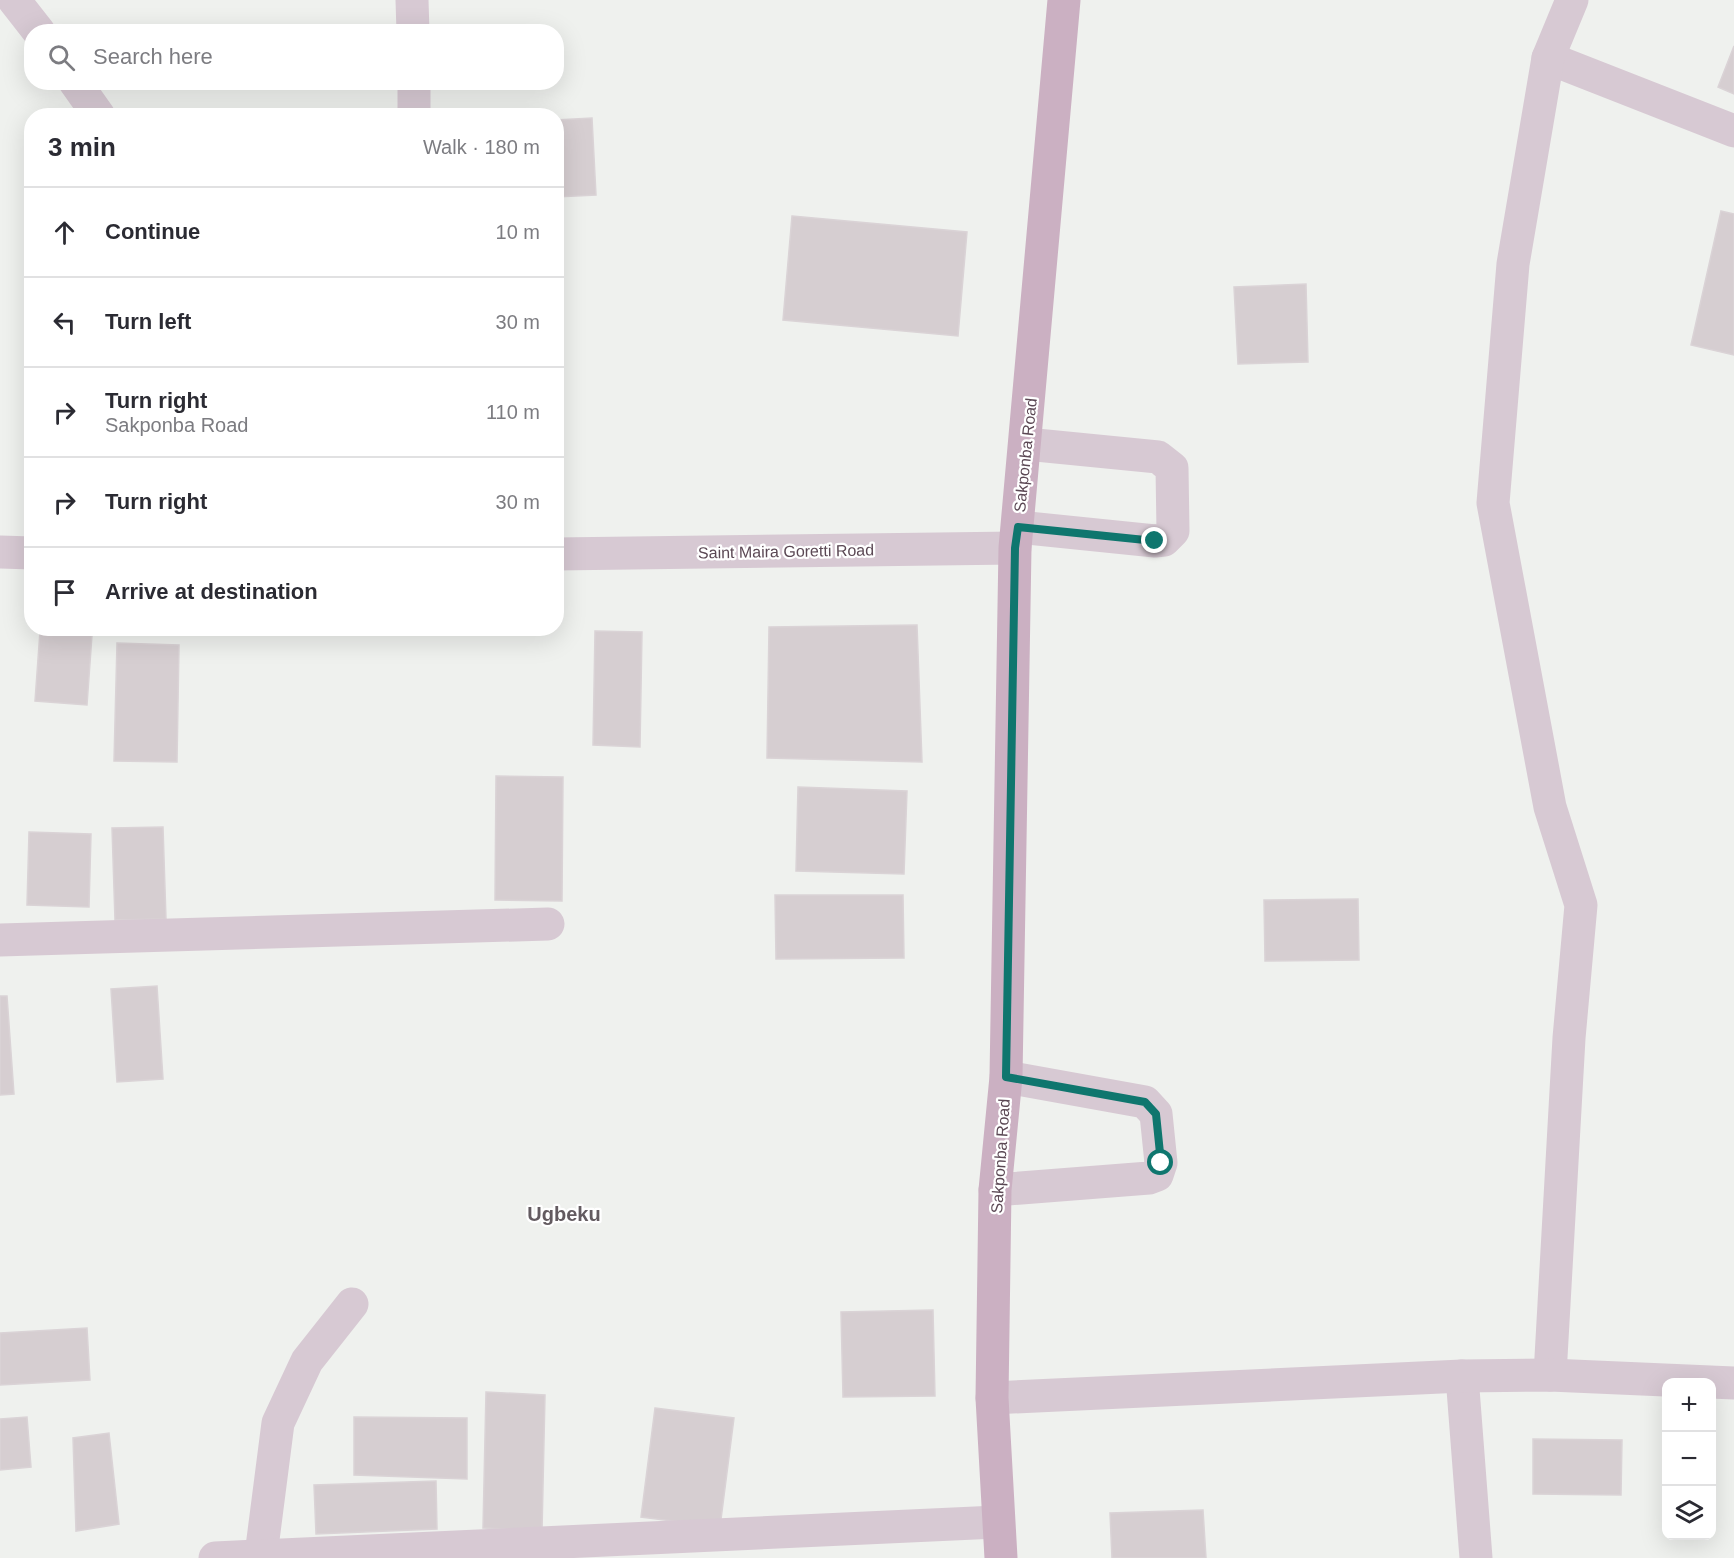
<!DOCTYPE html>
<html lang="en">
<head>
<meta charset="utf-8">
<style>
  body { margin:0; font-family:Arial,sans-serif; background:#f2f2f3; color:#2b2b33 }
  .controls { position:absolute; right:18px; bottom:18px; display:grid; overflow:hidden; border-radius:12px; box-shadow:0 6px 24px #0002 }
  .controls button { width:54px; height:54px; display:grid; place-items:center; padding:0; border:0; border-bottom:2px solid #e1e1e2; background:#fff; color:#2b2b33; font:30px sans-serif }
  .stop { position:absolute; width:18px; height:18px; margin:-14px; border:4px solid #0f766e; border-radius:50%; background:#fff }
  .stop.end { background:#0f766e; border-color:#fff; box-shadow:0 2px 6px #0008 }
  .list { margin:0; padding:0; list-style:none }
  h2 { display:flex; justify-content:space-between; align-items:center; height:78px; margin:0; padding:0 24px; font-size:26px }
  h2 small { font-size:20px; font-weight:400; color:#7c7c81 }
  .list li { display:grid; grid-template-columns:39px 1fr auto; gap:18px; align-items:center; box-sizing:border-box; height:90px; padding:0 24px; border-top:2px solid #e1e1e2 }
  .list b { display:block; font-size:22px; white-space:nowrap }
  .list p { margin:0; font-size:20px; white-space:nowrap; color:#7c7c81 }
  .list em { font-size:20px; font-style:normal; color:#7c7c81 }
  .icon { flex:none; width:33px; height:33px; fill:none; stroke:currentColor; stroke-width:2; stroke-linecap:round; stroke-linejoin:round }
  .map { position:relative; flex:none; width:1734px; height:1558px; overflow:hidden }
  .search { position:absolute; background:#fff; box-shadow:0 6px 24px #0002; left:24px; top:24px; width:540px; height:66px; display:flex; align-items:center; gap:15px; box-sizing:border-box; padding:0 21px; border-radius:24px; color:#7c7c81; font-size:22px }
  .panel { position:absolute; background:#fff; box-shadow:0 6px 24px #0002; left:24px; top:108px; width:540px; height:528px; border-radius:24px }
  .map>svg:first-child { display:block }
  .building { fill:#d6ced1; stroke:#dad3d6; stroke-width:1.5 }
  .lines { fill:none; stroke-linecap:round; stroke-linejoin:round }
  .minor { stroke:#d7c9d3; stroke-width:33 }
  .major { stroke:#cbb0c2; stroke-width:33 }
  .route { stroke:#0f766e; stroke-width:8 }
  .labels { text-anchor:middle; stroke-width:4.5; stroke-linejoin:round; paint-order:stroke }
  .street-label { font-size:16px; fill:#5b4854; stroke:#fff }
  .quarter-label { font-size:20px; font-weight:bold; fill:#635b60; stroke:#fff }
</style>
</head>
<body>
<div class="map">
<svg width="1734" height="1558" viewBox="0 0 1734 1558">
  <rect width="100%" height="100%" fill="#eff1ee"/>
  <g class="building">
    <path d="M 1734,46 L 1734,94 L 1718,87 Z"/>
    <path d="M 592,118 L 596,195 L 556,197 L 556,120 Z"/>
    <path d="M 1721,211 L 1734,214 L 1734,355 L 1691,345 Z"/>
    <path d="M 792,216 L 967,232 L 958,336 L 783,320 Z"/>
    <path d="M 1306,284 L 1308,362 L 1238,364 L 1234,287 Z"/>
    <path d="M 917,625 L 922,762 L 767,758 L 769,627 Z"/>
    <path d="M 40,631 L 92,635 L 87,705 L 35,701 Z"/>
    <path d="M 595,631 L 642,632 L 640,747 L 593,745 Z"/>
    <path d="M 117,643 L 179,645 L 177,762 L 114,761 Z"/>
    <path d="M 496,776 L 563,777 L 562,901 L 495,900 Z"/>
    <path d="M 798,787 L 907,791 L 904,874 L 796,871 Z"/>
    <path d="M 163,827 L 166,919 L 115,920 L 112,828 Z"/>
    <path d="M 29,832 L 91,834 L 89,907 L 27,905 Z"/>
    <path d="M 775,895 L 903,895 L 904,958 L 776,959 Z"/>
    <path d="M 1358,899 L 1359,960 L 1265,961 L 1264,900 Z"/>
    <path d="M 157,986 L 163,1079 L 117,1082 L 111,989 Z"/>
    <path d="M 0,996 L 7,996 L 14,1094 L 0,1095 Z"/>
    <path d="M 933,1310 L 935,1396 L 843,1397 L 841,1312 Z"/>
    <path d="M 87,1328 L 90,1380 L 0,1385 L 0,1333 Z"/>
    <path d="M 486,1392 L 545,1395 L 542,1531 L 483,1528 Z"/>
    <path d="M 655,1408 L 734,1418 L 720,1527 L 641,1517 Z"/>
    <path d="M 27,1417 L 31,1467 L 0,1470 L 0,1419 Z"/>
    <path d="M 354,1417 L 467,1418 L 467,1479 L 354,1475 Z"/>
    <path d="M 109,1433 L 119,1524 L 76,1531 L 73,1438 Z"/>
    <path d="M 1533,1439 L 1622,1440 L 1621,1495 L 1533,1494 Z"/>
    <path d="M 436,1481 L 437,1529 L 316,1534 L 314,1485 Z"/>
    <path d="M 1203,1510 L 1206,1558 L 1112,1558 L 1110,1513 Z"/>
  </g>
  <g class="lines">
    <g class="minor">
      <path d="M 14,0 L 39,32"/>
      <path d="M 412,0 L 413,32"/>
      <path d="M 1548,58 L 1734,131"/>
      <path d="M 75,82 L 99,116"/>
      <path d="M 414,116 L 414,82"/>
      <path d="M 1018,527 L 1155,541 L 1164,540 L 1173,531 L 1172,468 L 1158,457 L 1026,444"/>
      <path d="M 0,552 L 32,553"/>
      <path d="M 556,554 L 1015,548"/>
      <path d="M 0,940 L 548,924"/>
      <path d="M 995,1190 L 1149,1178 L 1157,1175 L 1161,1163 L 1156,1114 L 1145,1102 L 1006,1077"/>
      <path d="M 1550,1375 L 1569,1038 L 1581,905 L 1550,807 L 1493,503 L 1513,264 L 1548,58 L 1572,0"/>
      <path d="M 1462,1376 L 1476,1558"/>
      <path d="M 992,1398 L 1462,1376 L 1550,1375 L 1734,1383"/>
      <path d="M 261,1555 L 278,1423 L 307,1361 L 352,1304"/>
      <path d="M 215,1558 L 997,1522"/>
    </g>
    <path class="major" d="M 1001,1558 L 992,1398 L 995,1190 L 1006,1077 L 1015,548 L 1064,0"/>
  </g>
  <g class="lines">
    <path class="route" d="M 1155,541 L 1018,527 L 1015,548 L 1006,1077 L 1145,1102 L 1156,1114 L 1161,1163"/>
  </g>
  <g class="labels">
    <g class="street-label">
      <text transform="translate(1025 455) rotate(-84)" y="6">Sakponba Road</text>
      <text transform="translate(786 551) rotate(-1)" y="6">Saint Maira Goretti Road</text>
      <text transform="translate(1000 1156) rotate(-86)" y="6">Sakponba Road</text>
    </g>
    <g class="quarter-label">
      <text x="564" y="1221">Ugbeku</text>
    </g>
  </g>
</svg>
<div class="controls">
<button>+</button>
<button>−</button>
<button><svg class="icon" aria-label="layers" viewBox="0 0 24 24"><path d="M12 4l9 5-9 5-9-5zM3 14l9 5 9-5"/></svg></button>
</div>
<div class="stop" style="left:1161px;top:1163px"></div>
<div class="stop end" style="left:1155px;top:541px"></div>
<div class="search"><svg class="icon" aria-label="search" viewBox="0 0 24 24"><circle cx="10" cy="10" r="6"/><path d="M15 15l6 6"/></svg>Search here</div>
<section class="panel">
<h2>3 min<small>Walk · 180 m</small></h2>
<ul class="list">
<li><svg class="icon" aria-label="ahead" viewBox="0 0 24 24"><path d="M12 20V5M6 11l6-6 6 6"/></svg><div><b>Continue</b></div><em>10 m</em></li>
<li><svg class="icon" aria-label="left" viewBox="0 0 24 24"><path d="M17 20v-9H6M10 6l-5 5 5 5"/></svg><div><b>Turn left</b></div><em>30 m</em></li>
<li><svg class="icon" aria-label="right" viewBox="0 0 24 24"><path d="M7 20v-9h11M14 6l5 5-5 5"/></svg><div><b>Turn right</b><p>Sakponba Road</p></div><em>110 m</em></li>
<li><svg class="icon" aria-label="right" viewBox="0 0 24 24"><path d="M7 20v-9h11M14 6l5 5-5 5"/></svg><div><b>Turn right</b></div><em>30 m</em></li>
<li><svg class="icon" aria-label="arrive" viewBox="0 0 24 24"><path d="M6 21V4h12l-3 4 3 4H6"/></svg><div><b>Arrive at destination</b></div></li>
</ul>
</section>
</div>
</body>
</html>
